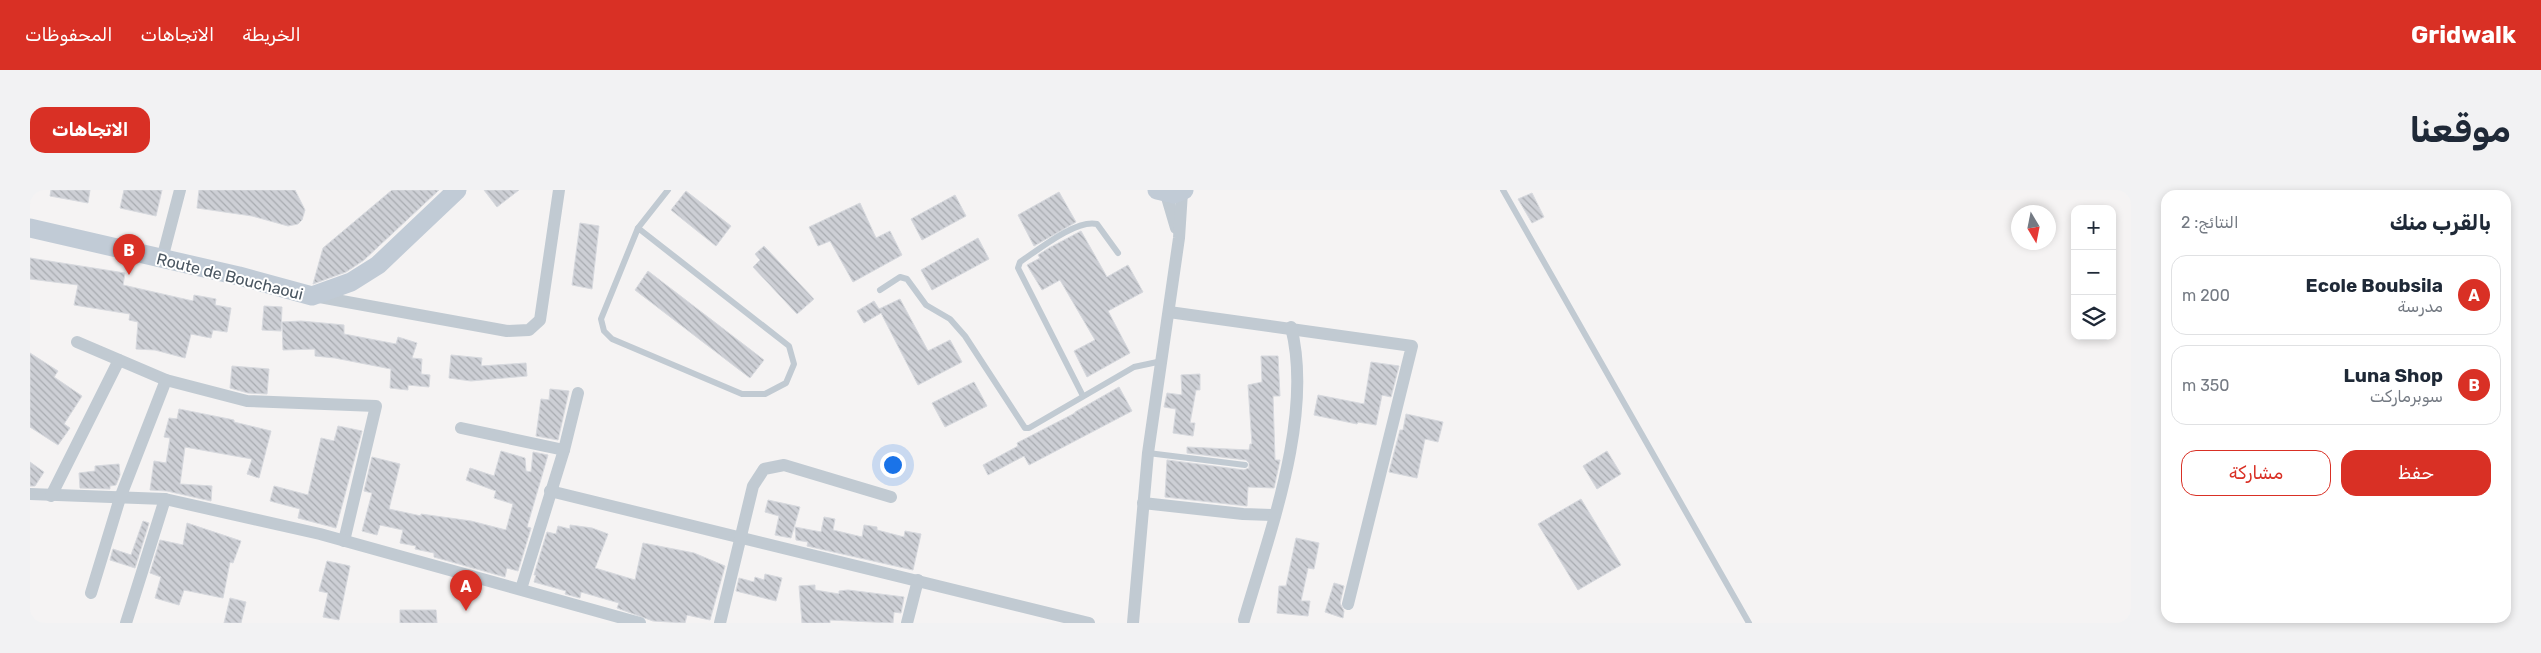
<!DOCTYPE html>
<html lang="ar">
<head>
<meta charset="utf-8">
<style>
  body { margin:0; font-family:Rubik,Vazirmatn,sans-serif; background:#f2f2f3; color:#1f2937; direction:rtl }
  .controls { position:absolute; right:15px; top:15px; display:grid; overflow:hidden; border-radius:10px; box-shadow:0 2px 8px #0003 }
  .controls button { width:45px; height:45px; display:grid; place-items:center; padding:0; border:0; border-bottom:1px solid #e0e1e3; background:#fff; color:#1f2937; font:25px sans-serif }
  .compass { position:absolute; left:1981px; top:15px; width:45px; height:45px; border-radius:50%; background:#fff; box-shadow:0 2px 8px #0003; rotate:170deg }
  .you { position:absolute; left:862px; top:274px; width:18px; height:18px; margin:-12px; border:4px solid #fff; border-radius:50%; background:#1a73e8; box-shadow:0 0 0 8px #1a73e833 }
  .badge { display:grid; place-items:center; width:32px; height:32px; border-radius:50%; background:#d93025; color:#fff; font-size:16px; font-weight:700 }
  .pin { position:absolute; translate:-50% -41px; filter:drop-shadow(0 1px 2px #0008) }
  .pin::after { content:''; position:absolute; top:26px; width:18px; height:15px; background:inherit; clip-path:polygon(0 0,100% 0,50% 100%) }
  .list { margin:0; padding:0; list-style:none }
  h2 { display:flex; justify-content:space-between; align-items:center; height:65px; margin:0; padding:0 20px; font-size:21px }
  h2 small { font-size:16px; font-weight:400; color:#747a83 }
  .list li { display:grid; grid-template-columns:32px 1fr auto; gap:15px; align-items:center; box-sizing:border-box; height:80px; margin:0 10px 10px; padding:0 10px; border:1px solid #e0e1e3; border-radius:15px }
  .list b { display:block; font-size:19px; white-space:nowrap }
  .list p { margin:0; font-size:16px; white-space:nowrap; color:#747a83 }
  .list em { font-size:16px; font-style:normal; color:#747a83 }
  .actions { display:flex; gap:10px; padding:15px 20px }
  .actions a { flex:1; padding:11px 0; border:1px solid #d93025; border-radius:15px; text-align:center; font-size:18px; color:#d93025 }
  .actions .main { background:#d93025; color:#fff }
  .icon { flex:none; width:28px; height:28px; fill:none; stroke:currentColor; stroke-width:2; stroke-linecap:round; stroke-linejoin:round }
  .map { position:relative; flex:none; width:2101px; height:433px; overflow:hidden; direction:ltr; border-radius:15px }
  header { display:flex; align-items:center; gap:30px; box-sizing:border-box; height:70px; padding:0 25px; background:#d93025; color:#fff }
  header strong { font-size:24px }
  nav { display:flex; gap:28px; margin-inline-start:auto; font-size:18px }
  .intro { display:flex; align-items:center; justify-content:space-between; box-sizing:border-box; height:120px; padding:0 30px }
  h1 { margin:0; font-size:35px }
  .button { padding:12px 22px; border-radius:15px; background:#d93025; color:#fff; font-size:18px; font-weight:700 }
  main { display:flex; gap:30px; padding:0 30px }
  aside { flex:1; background:#fff; border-radius:15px; box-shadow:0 2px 8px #0003 }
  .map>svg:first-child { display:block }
  .building { fill:url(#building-back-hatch); stroke:#d7d9de }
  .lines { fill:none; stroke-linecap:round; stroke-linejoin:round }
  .lane { stroke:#c1cad2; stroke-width:6 }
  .street { stroke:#c1cad2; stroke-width:12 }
  .secondary { stroke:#c1cbd6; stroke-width:19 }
  .labels { text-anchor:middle; stroke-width:4; stroke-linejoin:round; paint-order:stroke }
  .street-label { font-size:16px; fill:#4a5661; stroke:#fff }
</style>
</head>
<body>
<header>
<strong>Gridwalk</strong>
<nav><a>الخريطة</a><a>الاتجاهات</a><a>المحفوظات</a></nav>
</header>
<div class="intro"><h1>موقعنا</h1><a class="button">الاتجاهات</a></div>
<main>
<aside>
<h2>بالقرب منك<small>النتائج: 2</small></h2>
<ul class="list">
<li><span class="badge">A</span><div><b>Ecole Boubsila</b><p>مدرسة</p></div><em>200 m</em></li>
<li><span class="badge">B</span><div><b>Luna Shop</b><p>سوبرماركت</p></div><em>350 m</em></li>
</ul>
<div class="actions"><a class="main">حفظ</a><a>مشاركة</a></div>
</aside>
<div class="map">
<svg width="2101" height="433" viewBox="0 0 2101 433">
  <defs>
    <pattern id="building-back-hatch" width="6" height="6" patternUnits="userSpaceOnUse" patternTransform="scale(1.25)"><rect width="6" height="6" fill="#cdcfd5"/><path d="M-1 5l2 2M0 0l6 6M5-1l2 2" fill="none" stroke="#a8abb0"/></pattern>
  </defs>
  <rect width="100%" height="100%" fill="#f5f3f3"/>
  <g class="building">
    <path d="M 21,0 L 60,0 L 58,13 L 20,6 Z"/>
    <path d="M 94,0 L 132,0 L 126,26 L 90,18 Z"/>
    <path d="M 169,0 L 265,0 L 275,20 L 272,30 L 268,34 L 258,36 L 222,26 L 167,18 Z"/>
    <path d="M 362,0 L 409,0 L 334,70 L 316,82 L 283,94 L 293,58 Z"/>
    <path d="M 454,0 L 489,0 L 467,17 Z"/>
    <path d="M 656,1 L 701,36 L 686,56 L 641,20 Z"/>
    <path d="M 1029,2 L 1046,32 L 1004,56 L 988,25 Z"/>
    <path d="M 1502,3 L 1514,27 L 1502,33 L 1488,9 Z"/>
    <path d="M 925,5 L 936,26 L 892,50 L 881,29 Z"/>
    <path d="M 830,13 L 846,48 L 860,41 L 872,65 L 823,92 L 800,51 L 788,56 L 779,37 Z"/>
    <path d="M 550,33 L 569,36 L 562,99 L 542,95 Z"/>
    <path d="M 1051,41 L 1077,87 L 1098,75 L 1113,102 L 1078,121 L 1100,163 L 1057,187 L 1044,161 L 1065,150 L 1030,90 L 1012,100 L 997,75 L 1010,68 L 1008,65 L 1019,58 Z"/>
    <path d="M 948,48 L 959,69 L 902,100 L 891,80 Z"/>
    <path d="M 734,56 L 784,109 L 767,124 L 723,77 L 730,70 L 725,64 Z"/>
    <path d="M 0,68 L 95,83 L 93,95 L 163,111 L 164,105 L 186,109 L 185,115 L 201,118 L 197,142 L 183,140 L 181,148 L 161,144 L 155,168 L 125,160 L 106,159 L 108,132 L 99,130 L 100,124 L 44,115 L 48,95 L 0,89 Z"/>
    <path d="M 618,81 L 734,170 L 720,188 L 605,100 Z"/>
    <path d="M 870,109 L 898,161 L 920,150 L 932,172 L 888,195 L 851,123 L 834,133 L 827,121 L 844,111 L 849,119 Z"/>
    <path d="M 234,116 L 252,117 L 251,141 L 232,140 Z"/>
    <path d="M 271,131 L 314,135 L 314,144 L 366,154 L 368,147 L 387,153 L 382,168 L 392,169 L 391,184 L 400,185 L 399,197 L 378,195 L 378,200 L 360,198 L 361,179 L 305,168 L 285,166 L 285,159 L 253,160 L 252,132 Z"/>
    <path d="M 0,163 L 28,181 L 24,187 L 52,206 L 34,234 L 40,238 L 28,255 L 0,237 Z"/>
    <path d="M 421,165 L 452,168 L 451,176 L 496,173 L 497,186 L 441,191 L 419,188 Z"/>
    <path d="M 1231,166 L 1248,166 L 1250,206 L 1243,206 L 1245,270 L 1250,270 L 1244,298 L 1218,297 L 1217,316 L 1135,307 L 1137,270 L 1214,280 L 1219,278 L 1219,273 L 1216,270 L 1157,263 L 1157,257 L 1219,260 L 1220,254 L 1222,254 L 1218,195 L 1232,192 Z"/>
    <path d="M 1341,172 L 1369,176 L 1361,207 L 1352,205 L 1346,235 L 1328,232 L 1327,234 L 1284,225 L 1288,205 L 1334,214 Z"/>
    <path d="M 202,176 L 239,179 L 237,204 L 218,203 L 200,198 Z"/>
    <path d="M 1170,184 L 1170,200 L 1166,200 L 1160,233 L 1165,233 L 1163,246 L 1143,243 L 1146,219 L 1134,217 L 1137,203 L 1152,205 L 1151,185 Z"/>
    <path d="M 944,192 L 957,216 L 915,237 L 902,213 Z"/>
    <path d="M 1089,197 L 1102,221 L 999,275 L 994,266 L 958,285 L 953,275 L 988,256 L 987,253 L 1045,223 L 1045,222 Z"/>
    <path d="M 520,199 L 539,201 L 528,250 L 506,246 L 511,209 L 519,210 Z"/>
    <path d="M 149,219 L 204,230 L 204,232 L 241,241 L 229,288 L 217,284 L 222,269 L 155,257 L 150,294 L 182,296 L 181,311 L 137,301 L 120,300 L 124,271 L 136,273 L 140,248 L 134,247 L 139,228 L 147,229 Z"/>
    <path d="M 1376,224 L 1413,232 L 1408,252 L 1395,249 L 1387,288 L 1359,282 L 1370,240 L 1373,240 Z"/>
    <path d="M 308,236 L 332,241 L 306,338 L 268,328 L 270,319 L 240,311 L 244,296 L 278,305 L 291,248 L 304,251 Z"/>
    <path d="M 471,261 L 495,268 L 496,281 L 501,282 L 503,262 L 518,265 L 497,337 L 501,338 L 488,381 L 477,378 L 475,387 L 404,367 L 404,363 L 385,359 L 386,356 L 370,353 L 373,340 L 350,335 L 347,345 L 332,341 L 342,303 L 334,301 L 342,267 L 370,274 L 359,319 L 391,326 L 391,324 L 441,331 L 476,340 L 483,314 L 464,308 L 466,301 L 436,290 L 440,278 L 464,286 Z"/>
    <path d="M 1577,261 L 1591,284 L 1567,299 L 1553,276 Z"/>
    <path d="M 0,272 L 14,282 L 5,296 L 0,296 Z"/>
    <path d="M 89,274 L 90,285 L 86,295 L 80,296 L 80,299 L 50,298 L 49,283 L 65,281 L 65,276 Z"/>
    <path d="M 1551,309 L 1591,375 L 1548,400 L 1508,334 Z"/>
    <path d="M 738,310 L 770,317 L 761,348 L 745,345 L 749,326 L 735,322 Z"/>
    <path d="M 794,327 L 805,329 L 803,340 L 832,347 L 834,335 L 847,337 L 847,340 L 874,347 L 875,341 L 891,344 L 883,380 L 777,356 L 778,352 L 766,350 L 765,337 L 791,342 Z"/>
    <path d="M 113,331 L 119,333 L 105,378 L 80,370 L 83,359 L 101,365 Z"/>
    <path d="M 157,333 L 211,351 L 203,373 L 200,372 L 193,408 L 154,400 L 149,415 L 125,408 L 131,387 L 120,383 L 130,350 L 153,355 Z"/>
    <path d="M 540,335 L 562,338 L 578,344 L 565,378 L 605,390 L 613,353 L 664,363 L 695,376 L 680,430 L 657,425 L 655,433 L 623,431 L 587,418 L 589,413 L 551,402 L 550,408 L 535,404 L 536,401 L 504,392 L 506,385 L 504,385 L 517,342 L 526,344 L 528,336 L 540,339 Z"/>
    <path d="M 1266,348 L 1289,353 L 1284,379 L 1278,378 L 1271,411 L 1280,411 L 1278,426 L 1247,423 L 1249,396 L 1256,396 Z"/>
    <path d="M 297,371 L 320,376 L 309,430 L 293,427 L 298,403 L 289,401 Z"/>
    <path d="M 735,384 L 752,388 L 746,411 L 706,401 L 709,388 L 724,392 L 725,387 L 734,390 Z"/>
    <path d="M 1304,393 L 1314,396 L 1310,413 L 1314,421 L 1313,428 L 1295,422 Z"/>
    <path d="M 785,395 L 785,400 L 809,404 L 809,401 L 818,400 L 874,407 L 871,423 L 864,422 L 863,433 L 800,430 L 800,433 L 772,433 L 769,396 Z"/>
    <path d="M 200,408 L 216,412 L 211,433 L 194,433 Z"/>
    <path d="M 370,420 L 406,420 L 407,433 L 370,433 Z"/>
  </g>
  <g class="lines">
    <g class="lane">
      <path d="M 1473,0 L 1719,433"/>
      <path d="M 608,38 L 759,156 L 764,174 L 756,193 L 735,204 L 712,204 L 582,149 L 574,141 L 571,129 Z"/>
      <path d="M 608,38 L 638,0"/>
      <path d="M 850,100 L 870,87 L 877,89 L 896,115 L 920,129 L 935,146 L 995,238 L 999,238 L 1104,177 L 1132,171"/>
      <path d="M 1053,206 L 988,78 L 990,72 C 1008,60 1046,29 1067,34 L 1088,63"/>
      <path d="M 1118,263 L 1215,275"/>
    </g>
    <g class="street">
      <path d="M 1136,4 L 1146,38"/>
      <path d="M 132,69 L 150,0"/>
      <path d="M 284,106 L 477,141 L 499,140 L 510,130 L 529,0"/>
      <path d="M 1139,122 L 1382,156 L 1318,414"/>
      <path d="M 47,152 L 136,190 L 217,211 L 346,216 L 314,351"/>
      <path d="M 431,238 L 534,260"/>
      <path d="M 520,301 L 1059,433"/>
      <path d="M 0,304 L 135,309 L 290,344 L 610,433"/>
      <path d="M 21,306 L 89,170"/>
      <path d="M 1113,313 L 1213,324 L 1245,325"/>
      <path d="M 491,399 L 534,260 L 548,203"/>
      <path d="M 61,403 L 90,308 L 136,190"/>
      <path d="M 1214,430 C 1239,344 1284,226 1261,137"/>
      <path d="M 96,433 L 135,309"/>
      <path d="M 690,433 L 723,296 L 734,279 L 754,275 L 861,307"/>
      <path d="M 877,433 L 888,390"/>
      <path d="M 1103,433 L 1118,263 L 1149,48 L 1152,2"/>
    </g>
    <g class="secondary">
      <path d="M 1127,0 L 1144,4 L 1154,0"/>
      <path d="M 0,38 L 209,86 L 282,106 L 321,92 L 348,75 L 427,0"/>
    </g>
  </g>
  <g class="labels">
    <g class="street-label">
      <text transform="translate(200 86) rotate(14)" y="6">Route de Bouchaoui</text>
    </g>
  </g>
</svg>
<div class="controls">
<button>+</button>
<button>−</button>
<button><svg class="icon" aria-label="layers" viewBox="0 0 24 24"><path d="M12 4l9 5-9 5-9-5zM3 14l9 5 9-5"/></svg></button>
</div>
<svg class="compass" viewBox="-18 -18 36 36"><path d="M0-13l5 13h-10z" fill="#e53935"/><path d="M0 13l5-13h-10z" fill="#747a83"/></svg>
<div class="you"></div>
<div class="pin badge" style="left:436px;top:421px">A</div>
<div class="pin badge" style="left:99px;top:85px">B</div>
</div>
</main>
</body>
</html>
